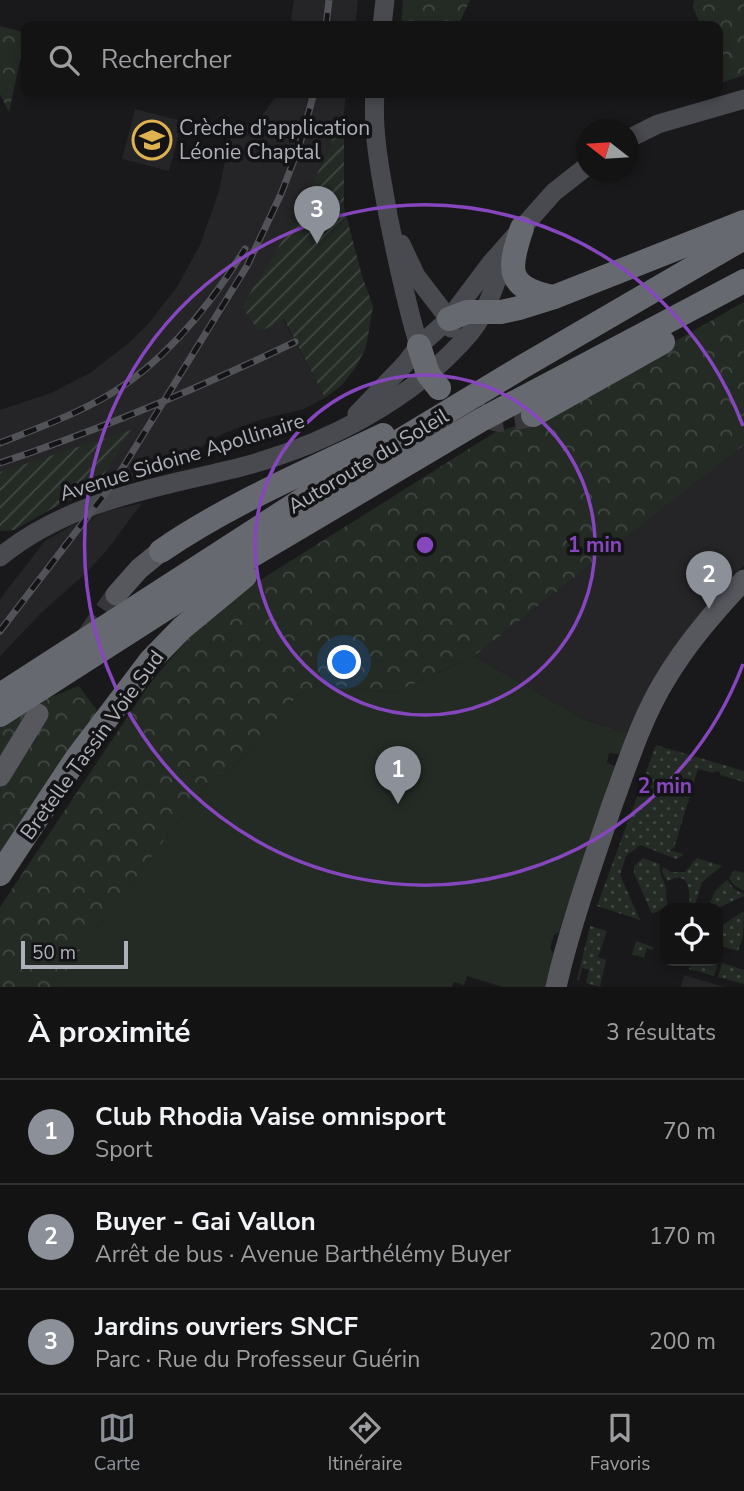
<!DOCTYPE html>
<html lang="fr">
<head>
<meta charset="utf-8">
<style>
  body { margin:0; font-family:"Nunito Sans",sans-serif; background:#202022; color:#f1f3f6 }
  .controls { position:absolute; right:21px; bottom:21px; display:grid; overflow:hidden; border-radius:14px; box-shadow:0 4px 10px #0003 }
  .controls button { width:63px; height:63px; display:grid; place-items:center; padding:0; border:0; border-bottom:2px solid #323234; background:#131314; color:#f1f3f6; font:35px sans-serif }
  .compass { position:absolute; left:576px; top:119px; width:63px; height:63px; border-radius:50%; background:#131314; box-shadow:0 4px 10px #0003; rotate:287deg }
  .scale { position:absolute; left:21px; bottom:18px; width:107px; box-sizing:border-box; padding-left:7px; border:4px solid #adb0b9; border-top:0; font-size:19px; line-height:24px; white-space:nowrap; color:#adb0b9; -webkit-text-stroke:5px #141416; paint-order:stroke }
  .you { position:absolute; left:345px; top:663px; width:24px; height:24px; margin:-18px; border:5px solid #fff; border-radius:50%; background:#1a73e8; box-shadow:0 0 0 10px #1a73e833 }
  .badge { display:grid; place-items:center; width:46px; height:46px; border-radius:50%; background:#8c9099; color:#fff; font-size:23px; font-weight:700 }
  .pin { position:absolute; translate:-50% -58px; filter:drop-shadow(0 2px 4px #0008) }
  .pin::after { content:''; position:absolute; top:37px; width:24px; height:21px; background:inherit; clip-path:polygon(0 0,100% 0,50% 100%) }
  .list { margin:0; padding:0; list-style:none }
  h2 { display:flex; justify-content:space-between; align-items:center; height:91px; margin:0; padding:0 28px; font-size:30px }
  h2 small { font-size:23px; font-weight:400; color:#9d9ea0 }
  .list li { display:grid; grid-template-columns:46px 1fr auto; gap:21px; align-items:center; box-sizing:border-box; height:105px; padding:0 28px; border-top:2px solid #323234 }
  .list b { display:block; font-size:26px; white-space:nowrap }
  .list p { margin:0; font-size:23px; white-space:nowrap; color:#9d9ea0 }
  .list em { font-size:23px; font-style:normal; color:#9d9ea0 }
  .icon { flex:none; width:38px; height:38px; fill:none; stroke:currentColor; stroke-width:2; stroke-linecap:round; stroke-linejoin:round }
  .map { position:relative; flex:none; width:744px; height:987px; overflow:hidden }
  .search { position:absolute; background:#131314; box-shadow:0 4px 10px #0003; left:21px; right:21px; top:21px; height:77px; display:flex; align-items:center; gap:18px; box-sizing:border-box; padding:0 24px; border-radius:14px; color:#9d9ea0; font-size:26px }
  .sheet { height:406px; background:#131314 }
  nav { display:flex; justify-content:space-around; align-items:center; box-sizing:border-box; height:98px; border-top:2px solid #323234; background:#131314; font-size:19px; color:#9d9ea0 }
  nav a { display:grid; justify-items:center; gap:4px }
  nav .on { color:#8c9099 }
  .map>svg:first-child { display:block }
  .built { fill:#252528 }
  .grass { fill:url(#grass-dots) }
  .forest { fill:url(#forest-crowns) }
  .garden { fill:url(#garden-furrows) }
  .pitch { fill:#242b25 }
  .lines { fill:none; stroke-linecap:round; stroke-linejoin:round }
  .primary-tunnel { stroke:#37373b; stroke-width:21; stroke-dasharray:21 10; stroke-linecap:butt }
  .highway-tunnel { stroke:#37373b; stroke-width:24; stroke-dasharray:24 12; stroke-linecap:butt }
  .secondary { stroke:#494a4f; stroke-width:19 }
  .primary { stroke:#57585e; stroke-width:21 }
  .highway { stroke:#676970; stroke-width:24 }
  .rail-casing { stroke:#525358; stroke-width:7 }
  .rail { stroke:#141416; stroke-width:4.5; stroke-dasharray:13; stroke-linecap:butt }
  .ring { fill:none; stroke:#8546be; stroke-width:3.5 }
  .labels { text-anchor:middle; stroke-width:7; stroke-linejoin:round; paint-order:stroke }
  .poi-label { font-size:21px; fill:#adb0b9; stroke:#141416; text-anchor:start }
  .street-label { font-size:21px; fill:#adb0b9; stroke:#141416 }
  .centre { fill:#8546be; stroke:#141416; stroke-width:3.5 }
  .ring-label { font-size:21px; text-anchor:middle; font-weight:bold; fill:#8546be; stroke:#141416; stroke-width:7; stroke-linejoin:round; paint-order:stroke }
</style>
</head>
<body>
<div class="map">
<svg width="744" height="987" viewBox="0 0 744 987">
  <defs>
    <pattern id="grass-dots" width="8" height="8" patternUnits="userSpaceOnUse" patternTransform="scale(1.75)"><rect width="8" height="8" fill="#242b25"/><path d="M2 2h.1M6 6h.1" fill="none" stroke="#414743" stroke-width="1.8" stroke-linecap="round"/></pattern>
    <pattern id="forest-crowns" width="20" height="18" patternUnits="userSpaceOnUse" patternTransform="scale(1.75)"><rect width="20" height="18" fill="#242b25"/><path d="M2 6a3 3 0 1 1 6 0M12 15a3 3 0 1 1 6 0" fill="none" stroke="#414743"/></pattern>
    <pattern id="garden-furrows" width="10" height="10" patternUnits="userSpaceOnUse" patternTransform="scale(1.75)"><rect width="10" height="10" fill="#242b25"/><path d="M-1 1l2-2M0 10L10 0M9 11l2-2" fill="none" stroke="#414743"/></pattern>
  </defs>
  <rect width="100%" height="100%" fill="#19191b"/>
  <g class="built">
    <path d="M 294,0 L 358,0 L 355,26 L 290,26 Z"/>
    <path d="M 278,93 L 346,93 L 344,114 L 300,212 L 242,306 L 283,319 L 325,398 L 304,409 L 259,420 L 222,434 L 198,449 L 173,470 L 122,482 L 62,503 L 14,530 L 0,531 L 0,410 L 51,393 L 90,373 L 130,342 L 148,324 L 177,287 L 200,245 L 219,191 L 233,121 L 254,127 Z"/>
    <path d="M 135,109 L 182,121 L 169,171 L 122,159 Z"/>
    <path d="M 744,445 L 744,565 L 728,583 L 632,734 L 585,720 L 474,656 Z"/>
    <path d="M 142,503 L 107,550 L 85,574 L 42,612 L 0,656 L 0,599 L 45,541 L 71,526 L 111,510 Z"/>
    <path d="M 684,975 L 724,987 L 681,987 Z"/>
  </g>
  <g class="grass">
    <path d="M 656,745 L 744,771 L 744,782 L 720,775 L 720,772 L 715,771 L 714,773 L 698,769 L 674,848 L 670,850 L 683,854 L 682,856 L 676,859 L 640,845 L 626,856 L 620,875 L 640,920 L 597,906 Z"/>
    <path d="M 643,858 L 660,864 C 658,875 664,878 666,888 C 667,894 665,898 668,906 L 652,914 L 634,873 L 634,866 Z"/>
    <path d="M 697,858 L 722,866 L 702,882 L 694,908 L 690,908 C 689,896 692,868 668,881 C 664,877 662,873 663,867 L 671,872 L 685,872 Z"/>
    <path d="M 734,870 L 744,873 L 744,891 L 734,885 L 729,878 Z"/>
    <path d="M 727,880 L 734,889 L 744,894 L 744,896 L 718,908 L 708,908 L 715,891 Z"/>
    <path d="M 744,911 L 743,936 L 738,951 L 718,945 L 718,928 Z"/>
    <path d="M 590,926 L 607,931 L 598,957 L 606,960 L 600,987 L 586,983 L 589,970 L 582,968 L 579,981 L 577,980 Z"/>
    <path d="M 636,941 L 653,947 L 653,950 L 647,948 L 644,958 L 632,954 Z"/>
    <path d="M 692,961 L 718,962 L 714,976 L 689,969 Z"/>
    <path d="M 722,963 L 744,970 L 744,984 L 718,977 Z"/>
  </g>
  <g class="forest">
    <path d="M 403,0 L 470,0 L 458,26 L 401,26 Z"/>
    <path d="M 694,0 L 744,0 L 744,75 L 718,84 L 718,26 L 701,26 L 693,7 Z"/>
    <path d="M 0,26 L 26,33 L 9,112 L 0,94 Z"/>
    <path d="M 744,302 L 744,445 L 474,656 L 394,693 L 324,684 L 299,694 L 226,776 L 214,775 L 76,956 L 56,987 L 0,987 L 0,907 L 151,682 L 192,634 L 251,586 L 494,433 L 540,418 Z"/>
    <path d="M 79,686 L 98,712 L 0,859 L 0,725 L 31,705 Z"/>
  </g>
  <g class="garden">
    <path d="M 344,114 L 344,207 L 362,276 L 373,306 L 366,347 L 356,367 L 342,385 L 325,398 L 284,319 L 259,332 L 242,306 L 300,212 Z"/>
    <path d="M 131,430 L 93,492 L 62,503 L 14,530 L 0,531 L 0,472 Z"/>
  </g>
  <path class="pitch" d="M 474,656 L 585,720 L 632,734 L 625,755 L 609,753 L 607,763 L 620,768 L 592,832 L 559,932 L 554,935 L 550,948 L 554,954 L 546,987 L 503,987 L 467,976 L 464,985 L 454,982 L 452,987 L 56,987 L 76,956 L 214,775 L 226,776 L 299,694 L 324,684 L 394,693 Z"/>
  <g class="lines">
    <path class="primary-tunnel" d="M 87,636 L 116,595"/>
    <path class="highway-tunnel" d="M 479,415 L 500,420 L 533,415"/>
    <g class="secondary">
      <path d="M 382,26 L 385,0"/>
      <path d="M 375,93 C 372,134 381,175 388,215 C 397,260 406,303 419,346"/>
      <path d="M 628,139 L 658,124 L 744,99"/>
      <path d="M 401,244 L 416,276 L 449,319 L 451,328"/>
      <path d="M 357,414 L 405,364 L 419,346 L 449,319 L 491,263 L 554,192 L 586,167"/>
      <path d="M 0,557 C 69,500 157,488 241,467 C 325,445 413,400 470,333 C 491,308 496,274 511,247"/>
    </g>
    <g class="primary">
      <path d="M 116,595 L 139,569 L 161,551"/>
      <path d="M 0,776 L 38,714"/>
      <path d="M 556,987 C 570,926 591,868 611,808 C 627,765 641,719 665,680 C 687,643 715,611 744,580"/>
    </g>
    <g class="highway">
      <path d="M 522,228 C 508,269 505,288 554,297"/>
      <path d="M 449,319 L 467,312 L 501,312 L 519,308 L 554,297 L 744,222"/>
      <path d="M 419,346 L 428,374 L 439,388"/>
      <path d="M 533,415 L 663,342"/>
      <path d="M 161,551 C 229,504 308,471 383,435"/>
      <path d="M 0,695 L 311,494 L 522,367 L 744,238"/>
      <path d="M 0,715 L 209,581 L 481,420 L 744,281"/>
      <path d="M 0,874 L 76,759 L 151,660 L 182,628 L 245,576"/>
    </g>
    <defs>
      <g id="rail">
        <path d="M 326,26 L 329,0"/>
        <path d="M 0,443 C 38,428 77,414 112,393 C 168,359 211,304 245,249"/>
        <path d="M 0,463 C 102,429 199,388 295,342"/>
        <path d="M 0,631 L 114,482 L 247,266 L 281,194 L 299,147 L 314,93"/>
      </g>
    </defs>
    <use href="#rail" class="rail-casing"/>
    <use href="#rail" class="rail"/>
  </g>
  <g class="ring">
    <circle cx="425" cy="545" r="170"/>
    <path d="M743 664A340 340 0 1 1 743 426"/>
  </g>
  <defs>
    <symbol id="school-ring" viewBox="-11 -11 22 22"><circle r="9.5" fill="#141416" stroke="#ddb24f" stroke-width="1.5"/><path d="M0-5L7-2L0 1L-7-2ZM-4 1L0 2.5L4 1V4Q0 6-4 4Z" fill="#ddb24f"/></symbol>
  </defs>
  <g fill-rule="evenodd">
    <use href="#school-ring" x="130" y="118" width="44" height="44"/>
  </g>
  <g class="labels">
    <g class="poi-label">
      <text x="179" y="135">Crèche d'application<tspan x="179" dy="24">Léonie Chaptal</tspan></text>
    </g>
    <g class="street-label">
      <text transform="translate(182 457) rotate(-17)" y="7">Avenue Sidoine Apollinaire</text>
      <text transform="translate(368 461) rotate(-31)" y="7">Autoroute du Soleil</text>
      <text transform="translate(92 745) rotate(-54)" y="7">Bretelle Tassin Voie Sud</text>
    </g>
  </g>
  <circle cx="425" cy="545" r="10" class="centre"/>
  <g class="ring-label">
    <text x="595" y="552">1 min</text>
    <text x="665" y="793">2 min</text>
  </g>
</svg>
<div class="controls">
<button><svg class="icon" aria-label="locate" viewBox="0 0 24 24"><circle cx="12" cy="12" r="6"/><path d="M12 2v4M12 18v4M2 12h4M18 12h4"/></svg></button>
</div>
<svg class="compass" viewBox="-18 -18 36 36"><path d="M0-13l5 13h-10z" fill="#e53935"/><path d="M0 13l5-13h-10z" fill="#9d9ea0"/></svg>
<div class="scale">50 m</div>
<div class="you"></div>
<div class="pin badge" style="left:398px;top:804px">1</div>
<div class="pin badge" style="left:709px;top:609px">2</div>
<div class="pin badge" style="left:317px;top:244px">3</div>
<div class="search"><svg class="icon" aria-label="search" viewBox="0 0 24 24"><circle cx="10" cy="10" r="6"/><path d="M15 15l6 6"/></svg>Rechercher</div>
</div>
<section class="sheet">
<h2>À proximité<small>3 résultats</small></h2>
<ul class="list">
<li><span class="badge">1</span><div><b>Club Rhodia Vaise omnisport</b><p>Sport</p></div><em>70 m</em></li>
<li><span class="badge">2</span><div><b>Buyer - Gai Vallon</b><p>Arrêt de bus · Avenue Barthélémy Buyer</p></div><em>170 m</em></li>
<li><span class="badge">3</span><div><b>Jardins ouvriers SNCF</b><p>Parc · Rue du Professeur Guérin</p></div><em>200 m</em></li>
</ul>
</section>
<nav>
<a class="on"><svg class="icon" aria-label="map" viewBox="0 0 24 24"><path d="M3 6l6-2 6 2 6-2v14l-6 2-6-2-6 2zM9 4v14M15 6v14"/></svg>Carte</a>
<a><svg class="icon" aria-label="directions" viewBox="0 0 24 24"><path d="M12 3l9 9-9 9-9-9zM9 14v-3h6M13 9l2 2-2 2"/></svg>Itinéraire</a>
<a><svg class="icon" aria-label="saved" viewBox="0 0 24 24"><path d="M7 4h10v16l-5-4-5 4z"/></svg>Favoris</a>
</nav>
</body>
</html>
